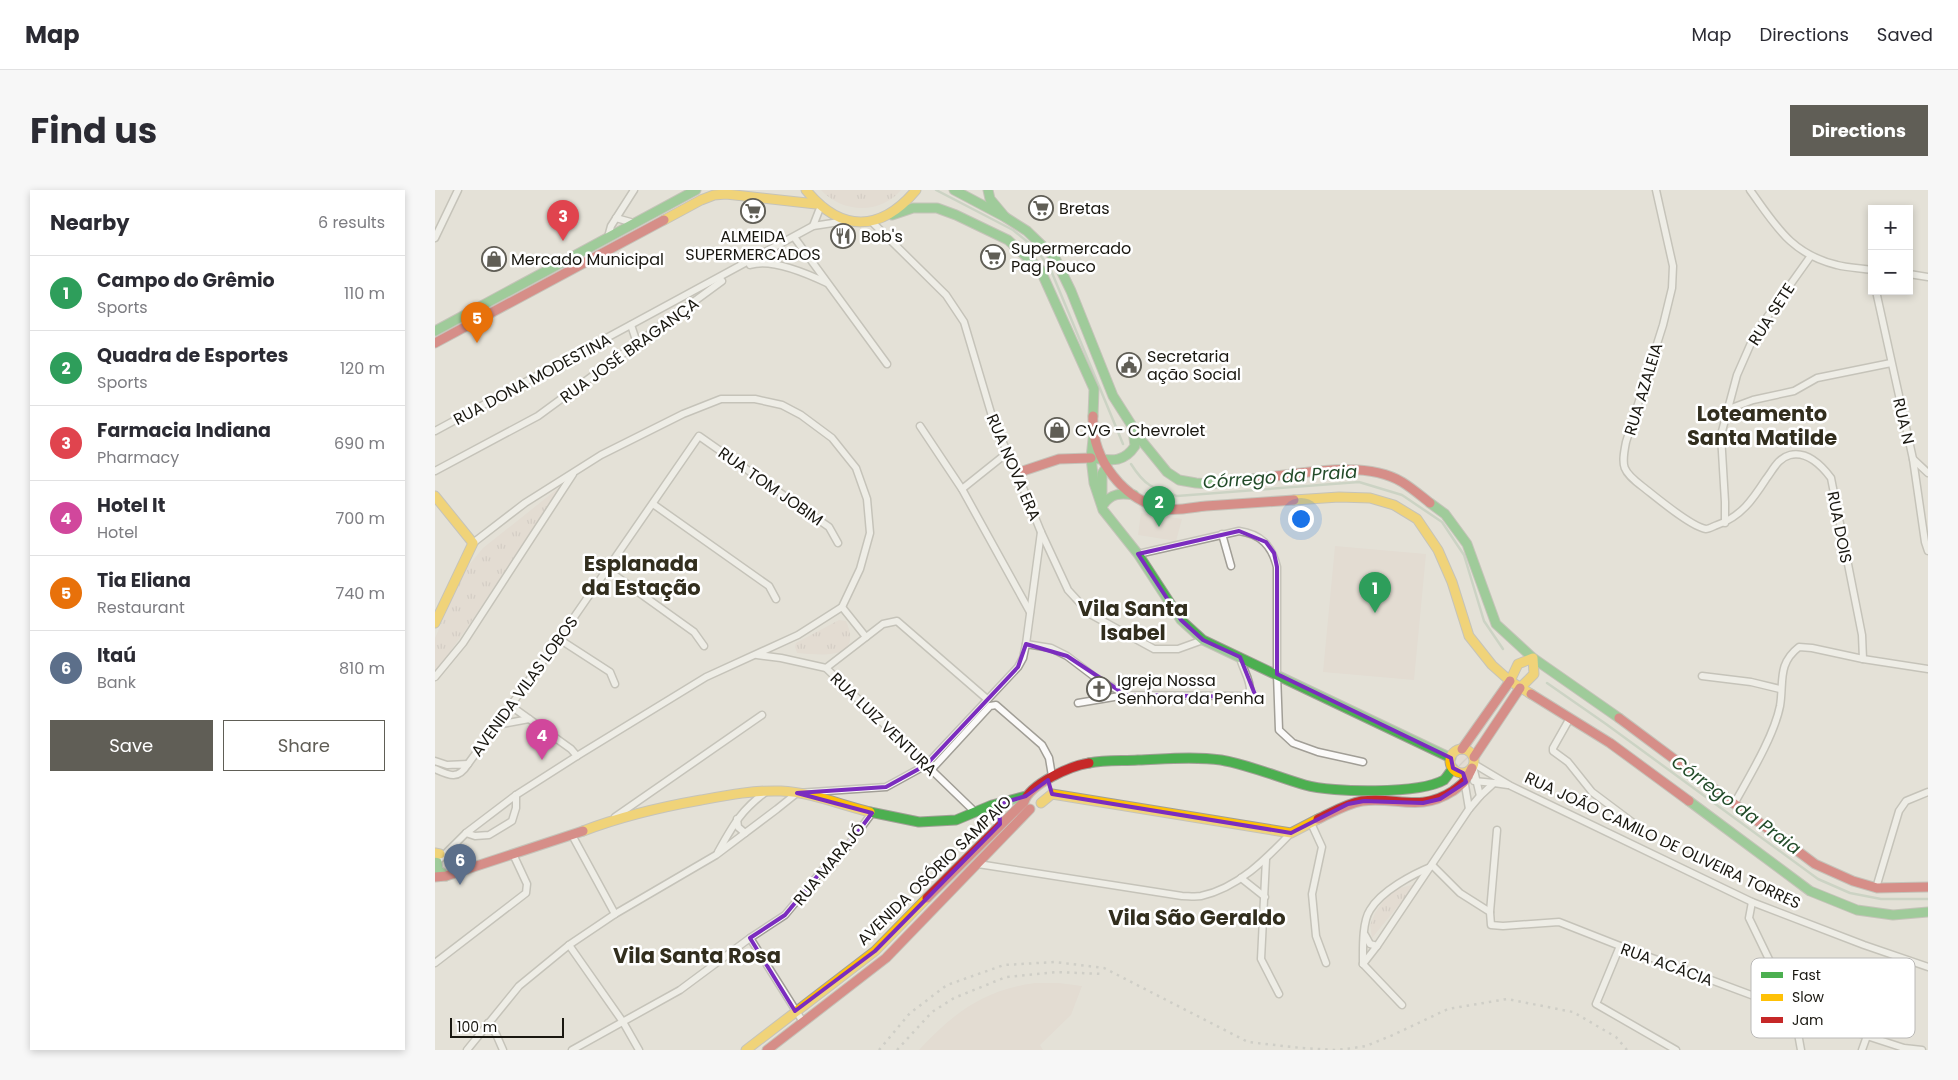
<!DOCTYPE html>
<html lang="en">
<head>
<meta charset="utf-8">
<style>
  body { margin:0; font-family:Poppins,sans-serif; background:#f7f7f7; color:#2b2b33 }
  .controls { position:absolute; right:15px; top:15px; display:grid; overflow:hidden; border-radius:0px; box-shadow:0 2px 8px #0003 }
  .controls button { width:45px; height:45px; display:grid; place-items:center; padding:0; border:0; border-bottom:1px solid #e1e1e2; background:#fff; color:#2b2b33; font:25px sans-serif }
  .scale { position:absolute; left:15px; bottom:12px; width:114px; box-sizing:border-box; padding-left:5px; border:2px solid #191710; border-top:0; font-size:14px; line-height:18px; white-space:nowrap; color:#191710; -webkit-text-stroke:4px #fff; paint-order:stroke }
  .you { position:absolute; left:865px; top:328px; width:18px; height:18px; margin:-12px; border:4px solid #fff; border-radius:50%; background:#1a73e8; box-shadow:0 0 0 8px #1a73e833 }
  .badge { display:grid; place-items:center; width:32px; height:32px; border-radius:50%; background:#605e56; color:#fff; font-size:16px; font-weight:700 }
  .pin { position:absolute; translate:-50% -41px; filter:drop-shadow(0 1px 2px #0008) }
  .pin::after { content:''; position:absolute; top:26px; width:18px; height:15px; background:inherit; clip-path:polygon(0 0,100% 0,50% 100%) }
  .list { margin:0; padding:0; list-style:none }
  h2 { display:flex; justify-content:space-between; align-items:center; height:65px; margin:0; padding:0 20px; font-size:21px }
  h2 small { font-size:16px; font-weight:400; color:#7c7c81 }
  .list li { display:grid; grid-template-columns:32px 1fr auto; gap:15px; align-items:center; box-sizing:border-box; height:75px; padding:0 20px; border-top:1px solid #e1e1e2 }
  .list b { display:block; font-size:19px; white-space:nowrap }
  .list p { margin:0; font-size:16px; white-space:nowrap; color:#7c7c81 }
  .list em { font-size:16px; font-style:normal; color:#7c7c81 }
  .actions { display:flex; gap:10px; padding:15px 20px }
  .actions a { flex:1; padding:11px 0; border:1px solid #605e56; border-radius:0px; text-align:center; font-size:18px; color:#605e56 }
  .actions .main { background:#605e56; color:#fff }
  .map { position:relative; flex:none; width:1493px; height:860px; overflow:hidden; border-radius:0px }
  header { display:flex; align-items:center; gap:30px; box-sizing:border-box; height:70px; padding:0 25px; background:#fff; border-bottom:1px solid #e1e1e2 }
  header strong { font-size:24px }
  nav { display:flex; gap:28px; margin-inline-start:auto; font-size:18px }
  .intro { display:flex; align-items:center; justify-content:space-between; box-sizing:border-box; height:120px; padding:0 30px }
  h1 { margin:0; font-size:35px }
  .button { padding:12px 22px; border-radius:0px; background:#605e56; color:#fff; font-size:18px; font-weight:700 }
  main { display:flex; gap:30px; padding:0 30px }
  aside { flex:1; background:#fff; border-radius:0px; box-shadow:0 2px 8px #0003 }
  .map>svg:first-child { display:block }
  .grass { fill:#e2d4cd }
  .park { fill:url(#park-tufts) }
  .garden { fill:url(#garden-furrows) }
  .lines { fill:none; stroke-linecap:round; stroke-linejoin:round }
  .stream { stroke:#b0c2ae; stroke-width:2.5 }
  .street-casing { stroke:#a19e96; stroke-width:9 }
  .fast-casing { stroke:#a19e96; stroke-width:11 }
  .slow-casing { stroke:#a19e96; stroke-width:11 }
  .jam-casing { stroke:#a19e96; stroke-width:11 }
  .street { stroke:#fbfaf9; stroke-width:6 }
  .fast { stroke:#4caf50; stroke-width:9 }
  .slow { stroke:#ffc107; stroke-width:9 }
  .jam { stroke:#c62828; stroke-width:9 }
  .rail { stroke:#b6b6b3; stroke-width:2.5; stroke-dasharray:2.5 5; stroke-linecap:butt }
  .marked { fill:none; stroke:#7b2cbf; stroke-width:4; stroke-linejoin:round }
  .labels { text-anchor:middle; stroke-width:5; stroke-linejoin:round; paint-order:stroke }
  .poi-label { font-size:16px; fill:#191710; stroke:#fff; text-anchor:start }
  .street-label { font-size:16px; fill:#191710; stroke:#fff }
  .water-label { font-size:18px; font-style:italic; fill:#224b29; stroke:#fff }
  .district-label { font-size:21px; font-weight:bold; fill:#322e1e; stroke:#fff }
  .key { fill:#fff; stroke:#bab9b7; stroke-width:1 }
  .key-label { font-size:14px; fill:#191710 }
</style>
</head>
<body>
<header>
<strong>Map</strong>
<nav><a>Map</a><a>Directions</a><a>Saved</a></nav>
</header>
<div class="intro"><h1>Find us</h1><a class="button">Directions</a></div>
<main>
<aside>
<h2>Nearby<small>6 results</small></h2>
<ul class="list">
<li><span class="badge" style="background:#2e9e5b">1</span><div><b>Campo do Grêmio</b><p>Sports</p></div><em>110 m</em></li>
<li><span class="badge" style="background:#2e9e5b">2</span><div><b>Quadra de Esportes</b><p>Sports</p></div><em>120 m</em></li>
<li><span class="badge" style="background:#e0444e">3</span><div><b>Farmacia Indiana</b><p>Pharmacy</p></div><em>690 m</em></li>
<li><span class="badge" style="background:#d1479c">4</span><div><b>Hotel It</b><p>Hotel</p></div><em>700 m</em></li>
<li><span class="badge" style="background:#e8710a">5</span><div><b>Tia Eliana</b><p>Restaurant</p></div><em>740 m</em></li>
<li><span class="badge" style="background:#5c6f8a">6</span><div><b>Itaú</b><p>Bank</p></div><em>810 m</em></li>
</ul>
<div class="actions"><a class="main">Save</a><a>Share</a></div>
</aside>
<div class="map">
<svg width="1493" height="860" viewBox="0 0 1493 860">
  <defs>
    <pattern id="park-tufts" width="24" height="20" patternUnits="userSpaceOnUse" patternTransform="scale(1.25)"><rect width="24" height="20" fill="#e2d4cd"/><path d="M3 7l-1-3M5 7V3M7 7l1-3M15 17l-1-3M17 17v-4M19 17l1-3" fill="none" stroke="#c1b5af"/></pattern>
    <pattern id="garden-furrows" width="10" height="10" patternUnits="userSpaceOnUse" patternTransform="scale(1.25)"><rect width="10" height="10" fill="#e2d4cd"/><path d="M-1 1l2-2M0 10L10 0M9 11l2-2" fill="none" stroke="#c1b5af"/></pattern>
  </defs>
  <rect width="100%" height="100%" fill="#e4e1d7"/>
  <g class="grass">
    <path d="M 706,323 L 747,329 L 741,351 L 703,345 Z"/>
    <path d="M 900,356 L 991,364 L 979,490 L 888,482 Z"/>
    <path d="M 600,793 L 624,793 L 647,796 L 636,825 L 605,855 L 608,860 L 484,860 C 518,823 549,800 600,793 Z"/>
  </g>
  <g class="park">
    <path d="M 386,0 L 466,0 C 445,25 407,23 386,0 Z"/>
    <path d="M 126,296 L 34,435 L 0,483 L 0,448 L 29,381 L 48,358 Z"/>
    <path d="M 404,430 L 411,431 C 429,471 386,465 362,463 L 360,457 L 361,453 Z"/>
    <path d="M 981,694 L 937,748 L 935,735 L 940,723 L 949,710 L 960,699 Z"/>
  </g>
  <circle class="garden" cx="1027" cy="571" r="9"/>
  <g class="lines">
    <g class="stream">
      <path d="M 501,0 L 578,40 L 600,58 L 615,78 L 688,254"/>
      <path d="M 696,274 C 710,296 717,298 742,306 L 924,292 L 967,305 L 1007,332 L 1029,365 L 1049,431 L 1068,459"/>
      <path d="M 1112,493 L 1171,534 L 1383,689 L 1415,703 L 1446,709 L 1493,709"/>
    </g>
    <defs>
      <g id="street">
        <path d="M 1221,0 L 1238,76 L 1237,98 L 1228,135 L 1191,252 C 1186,277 1187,281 1208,297 C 1221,307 1256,337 1271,339 C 1274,339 1279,336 1282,335 C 1306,327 1318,309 1331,289 C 1338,280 1343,268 1355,265 C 1372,261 1387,276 1396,288 L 1427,445 L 1428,469"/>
        <path d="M 1315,0 C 1341,36 1356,64 1402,75 C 1413,78 1426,78 1437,80"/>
        <path d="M 181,28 L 199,33"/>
        <path d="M 437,32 L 511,105 L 529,132 L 559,233 L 582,283 L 606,342 L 633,400 L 655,424 L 719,459 L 743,459 L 768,450"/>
        <path d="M 378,36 L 385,18"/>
        <path d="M 173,47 L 176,36 L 199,0"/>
        <path d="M 359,47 L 452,174"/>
        <path d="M 0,48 L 23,0"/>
        <path d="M 315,75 C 336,68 373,84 392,93"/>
        <path d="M 1474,84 L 1493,87"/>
        <path d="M 1441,101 L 1478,269 L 1490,352 L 1493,361"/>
        <path d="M 196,135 L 202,153"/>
        <path d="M 1291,220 L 1318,210 L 1359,201 L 1382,188 L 1456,173"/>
        <path d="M 485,236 L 527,299 L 595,422"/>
        <path d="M 0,241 L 378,36 L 411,31"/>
        <path d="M 1478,269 L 1493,283"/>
        <path d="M 0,281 L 103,226 L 287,91"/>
        <path d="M 527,299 L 572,263"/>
        <path d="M 218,314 L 334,396 L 341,409"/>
        <path d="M 1290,333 L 1290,312 L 1286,245 L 1302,185 L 1320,144 L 1375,67"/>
        <path d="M 787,344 L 796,376"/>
        <path d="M 703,364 L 804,341 C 826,344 837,356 842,377 L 842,484 L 844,540 L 858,553 L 883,562 L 928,572"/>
        <path d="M 171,379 L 259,442 L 269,456"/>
        <path d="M 407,417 L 431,447"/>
        <path d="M 124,449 L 175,482 L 180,494"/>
        <path d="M 591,454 L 616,458 L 632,466 L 661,488 L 691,505 L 809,506 L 815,502 C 816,489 807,479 805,467"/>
        <path d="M 322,465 L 346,468 L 391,478 L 540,622"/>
        <path d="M 391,478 L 448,434 L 462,431 L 552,509"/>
        <path d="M 1267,486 L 1316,492 L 1345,499"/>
        <path d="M 0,487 L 28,453 L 138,284"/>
        <path d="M 643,513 L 691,505"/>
        <path d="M 76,516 L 136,559 L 142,566"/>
        <path d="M 1135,528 L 1118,558 L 1118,561 L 1133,572 L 1157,602 L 1201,635"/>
        <path d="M 62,535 L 94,529"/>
        <path d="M 0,571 L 12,575 L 33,574 C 23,590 15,586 0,579"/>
        <path d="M 33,574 L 124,449 L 264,246 L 394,337 L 403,353"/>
        <path d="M 1039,574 L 1076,596 L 1317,712 L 1429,755 L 1493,777"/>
        <path d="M 496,580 L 555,516 L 561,515 L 607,555 L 614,568 L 617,586"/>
        <path d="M 1028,583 L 1034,619"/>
        <path d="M 1039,591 L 1059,593"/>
        <path d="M 1045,606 L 1059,593 L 1073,595"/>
        <path d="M 1299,614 C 1314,587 1339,546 1345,516 C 1349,492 1342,474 1364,457 L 1377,458 L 1428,469 L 1493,479"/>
        <path d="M 180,627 L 327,525"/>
        <path d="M 302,629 L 303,637 L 310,643"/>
        <path d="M 876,633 L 887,657 L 877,704 L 881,746 L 891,773"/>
        <path d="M 31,643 L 40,646 L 54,645 L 77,631 L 81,618 L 81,605"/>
        <path d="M 137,645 L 180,724"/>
        <path d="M 283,662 C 298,635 306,620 332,601"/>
        <path d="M 5,669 L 31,643 L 81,605 L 142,566 L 271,487 L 363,445 L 407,417 L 425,379 L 435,343 L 432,309 L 421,278 L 397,248 L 366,225 L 347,215 L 320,209 L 286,209 L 248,224 L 166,265 L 90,313 L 38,353"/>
        <path d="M 831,669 L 826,769 L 844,804"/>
        <path d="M 543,674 L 747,706 C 753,706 760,707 766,706 C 803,698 831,669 856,643"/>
        <path d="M 806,688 L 830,707"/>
        <path d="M 1441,698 L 1464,621 L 1471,611 L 1493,602"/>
        <path d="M 1317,712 L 1314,728 L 1359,821 L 1366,860"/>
        <path d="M 1055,722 L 1062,640"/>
        <path d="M 930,745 L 935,754 L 942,756"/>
        <path d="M 315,748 L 368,832"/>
        <path d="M 134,755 L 188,832 L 204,860"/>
        <path d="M 1185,756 L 1161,814 L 1241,860"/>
        <path d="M 0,773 L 91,703 L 92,694 L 78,664"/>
        <path d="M 928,774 C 928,759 927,732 935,720 C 946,701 978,684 998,676 L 1025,703 L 1055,722 L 1056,735 L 1068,736 L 1124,732 L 1185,756 L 1359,821 L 1432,846 L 1469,858 L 1487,860"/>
        <path d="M 928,774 L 942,756 L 1034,619 L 1045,606 L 1038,576"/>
        <path d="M 928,774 L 967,815"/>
        <path d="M 53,833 L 61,844 L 68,860"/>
        <path d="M 32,860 L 84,796 L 134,755 L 180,724 L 281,665 L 342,619 L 362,603 L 451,597 L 491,575 L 583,477 L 588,468 L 591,454 L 606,342"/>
        <path d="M 137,860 L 245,800 L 315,748 L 350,725 L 389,678 L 411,658 L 437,623"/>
        <path d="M 1427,860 L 1432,846"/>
      </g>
      <g id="fast">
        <path d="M 519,0 L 570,27 L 592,41 L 620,68 L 636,101 L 678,206 L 706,250 L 732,282 L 744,290 L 761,293 L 774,294 L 824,288"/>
        <path d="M 553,0 L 555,9 L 570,27"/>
        <path d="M 457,25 L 478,18 L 502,18 L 521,25 L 573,50 L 605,79 L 659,199 L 658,226"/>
        <path d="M 0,141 L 261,0"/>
        <path d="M 658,249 L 656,268 L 659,293 L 668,320 L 703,364 L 746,430 L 768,450 L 1016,568"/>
        <path d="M 656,268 C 675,270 688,274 700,256 L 698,239"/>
        <path d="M 667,310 L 667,284 L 672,276"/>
        <path d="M 995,313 L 1010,324 L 1032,354 L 1061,434 L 1098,468 L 1184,528"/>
        <path d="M 668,315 C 676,303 686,303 699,305"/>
        <path d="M 654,573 C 670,570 687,571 703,570 C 730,569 759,566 786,570 C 815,575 842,587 870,595 C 897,603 985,604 1009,590 C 1012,587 1015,582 1018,578"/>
        <path d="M 1254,611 L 1375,701 L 1422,720 L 1458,725 L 1493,722"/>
        <path d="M 435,622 L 484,632 L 521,630 L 557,615 L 591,606"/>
        <path d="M 2,672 L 3,680 L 11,686"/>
      </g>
      <g id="slow">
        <path d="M 371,0 C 406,43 446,42 481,0"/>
        <path d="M 229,30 L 266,10 L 279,5 L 291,4 L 381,14"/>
        <path d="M 0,306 L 38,353 L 0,433"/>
        <path d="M 859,310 L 904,307 L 935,308 L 959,315 L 982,329 L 1003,360 L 1017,392 L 1034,446 L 1057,475 L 1075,491 L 1096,504"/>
        <path d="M 1075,491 L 1083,474 L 1098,468 L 1099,484 L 1085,498"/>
        <circle cx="1027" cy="571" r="12"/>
        <path d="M 606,613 L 617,604 L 856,643 L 883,629"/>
        <path d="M 148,641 C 187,626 226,617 266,610 C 293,605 319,600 346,601 C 375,602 406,615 435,622"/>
        <path d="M 0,663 L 5,664"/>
        <path d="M 311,860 L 440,761 L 492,708"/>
      </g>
      <g id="jam">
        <path d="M 0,153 L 229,30"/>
        <path d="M 658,226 C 656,269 689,312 732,319 C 744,321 759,317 771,316 C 800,314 829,312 859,310"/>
        <path d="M 582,283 L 624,269 L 656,268"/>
        <path d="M 824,288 C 867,284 929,269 967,292 C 977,298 986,306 995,313"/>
        <path d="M 1096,504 L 1175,553 L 1254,611"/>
        <path d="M 1184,528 L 1380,674 L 1418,691 L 1442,698 L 1493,697"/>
        <path d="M 1027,559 L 1075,491"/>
        <path d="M 1039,567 L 1085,498"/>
        <path d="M 883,629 C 898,622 911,614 927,611 C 961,606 984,623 1018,601 C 1029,593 1031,591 1037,578"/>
        <path d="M 0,687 L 11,686 L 148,641"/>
        <path d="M 492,708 L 589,612 C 595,594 635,576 654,573"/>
        <path d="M 332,860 L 451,768 L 595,619"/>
      </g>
    </defs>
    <use href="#street" class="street-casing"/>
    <use href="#fast" class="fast-casing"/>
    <use href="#slow" class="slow-casing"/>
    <use href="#jam" class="jam-casing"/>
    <use href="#street" class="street"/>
    <use href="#fast" class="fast"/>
    <use href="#slow" class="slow"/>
    <use href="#jam" class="jam"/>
    <g class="rail">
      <path d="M 444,860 L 475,823 L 512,795 L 569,775 L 620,772 L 669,778 L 813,852 L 866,858 L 902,860 L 918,858 L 931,856 L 958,845 L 1013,819 L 1072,809 L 1138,822 L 1181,847 L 1192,860"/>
      <path d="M 462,860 L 497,822 L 519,808 L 571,787 L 621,782 L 668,784"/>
    </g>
  </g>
  <path d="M0 0H1493V860H0ZM 804,341 L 831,352 L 839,363 L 842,377 L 842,484 L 1016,568 L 1018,578 L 1028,583 L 1031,592 L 1005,609 L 988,613 L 929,611 L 913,614 L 856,643 L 617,604 L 613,590 L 591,606 L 564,614 L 565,634 L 440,761 L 360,821 L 315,748 L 350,725 L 389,678 L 411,658 L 437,623 L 362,603 L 451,597 L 491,575 L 583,477 L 591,454 L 632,466 L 691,505 L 821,507 L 805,467 L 768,450 L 746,430 L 703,364 Z" fill="#e4e1d7" fill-opacity=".55" fill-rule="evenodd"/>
  <path class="marked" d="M 804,341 L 831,352 L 839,363 L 842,377 L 842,484 L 1016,568 L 1018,578 L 1028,583 L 1031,592 L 1005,609 L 988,613 L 929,611 L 913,614 L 856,643 L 617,604 L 613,590 L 591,606 L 564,614 L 565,634 L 440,761 L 360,821 L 315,748 L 350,725 L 389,678 L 411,658 L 437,623 L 362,603 L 451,597 L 491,575 L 583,477 L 591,454 L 632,466 L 691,505 L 821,507 L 805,467 L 768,450 L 746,430 L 703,364 Z"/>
  <defs>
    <symbol id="supermarket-ring" viewBox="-11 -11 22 22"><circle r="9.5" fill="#fff" stroke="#605e56" stroke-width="1.5"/><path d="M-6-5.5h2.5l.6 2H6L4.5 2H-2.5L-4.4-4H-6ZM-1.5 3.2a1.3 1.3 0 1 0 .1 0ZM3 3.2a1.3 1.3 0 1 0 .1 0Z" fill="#605e56"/></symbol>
    <symbol id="restaurant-ring" viewBox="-11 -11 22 22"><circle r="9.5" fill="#fff" stroke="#605e56" stroke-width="1.5"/><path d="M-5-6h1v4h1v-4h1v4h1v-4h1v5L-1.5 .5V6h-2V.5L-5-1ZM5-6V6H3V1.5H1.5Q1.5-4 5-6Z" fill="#605e56"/></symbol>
    <symbol id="shop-ring" viewBox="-11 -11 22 22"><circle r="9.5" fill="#fff" stroke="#605e56" stroke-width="1.5"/><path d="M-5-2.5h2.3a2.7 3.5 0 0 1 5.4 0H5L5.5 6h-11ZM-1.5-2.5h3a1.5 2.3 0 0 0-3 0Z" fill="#605e56"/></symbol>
    <symbol id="civic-ring" viewBox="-11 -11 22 22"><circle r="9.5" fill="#fff" stroke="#605e56" stroke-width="1.5"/><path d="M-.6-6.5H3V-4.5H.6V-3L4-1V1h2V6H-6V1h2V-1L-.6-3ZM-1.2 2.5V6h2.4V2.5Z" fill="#605e56"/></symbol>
    <symbol id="church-ring" viewBox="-11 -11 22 22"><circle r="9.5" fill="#fff" stroke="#605e56" stroke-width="1.5"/><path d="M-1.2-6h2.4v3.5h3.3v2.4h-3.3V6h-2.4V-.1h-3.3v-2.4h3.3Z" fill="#605e56"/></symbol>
  </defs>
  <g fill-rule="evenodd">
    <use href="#supermarket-ring" x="592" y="4" width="28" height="28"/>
    <use href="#supermarket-ring" x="304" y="7" width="28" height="28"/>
    <use href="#restaurant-ring" x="394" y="32" width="28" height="28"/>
    <use href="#supermarket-ring" x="544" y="53" width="28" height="28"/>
    <use href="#shop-ring" x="45" y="55" width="28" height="28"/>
    <use href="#civic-ring" x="680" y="161" width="28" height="28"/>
    <use href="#shop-ring" x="608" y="226" width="28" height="28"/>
    <use href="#church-ring" x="650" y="485" width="28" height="28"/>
  </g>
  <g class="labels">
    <g class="poi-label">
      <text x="624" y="24">Bretas</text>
      <text x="318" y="52" text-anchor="middle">ALMEIDA<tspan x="318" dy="18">SUPERMERCADOS</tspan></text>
      <text x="426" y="52">Bob's</text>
      <text x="576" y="64">Supermercado<tspan x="576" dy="18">Pag Pouco</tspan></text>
      <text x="76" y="75">Mercado Municipal</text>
      <text x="712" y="172">Secretaria<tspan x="712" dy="18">ação Social</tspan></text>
      <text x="640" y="246">CVG - Chevrolet</text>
      <text x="682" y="496">Igreja Nossa<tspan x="682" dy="18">Senhora da Penha</tspan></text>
    </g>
    <g class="street-label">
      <text transform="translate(1336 124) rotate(-57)" y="6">RUA SETE</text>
      <text transform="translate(194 160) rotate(-36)" y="6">RUA JOSÉ BRAGANÇA</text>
      <text transform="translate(97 189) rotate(-28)" y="6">RUA DONA MODESTINA</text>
      <text transform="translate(1208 199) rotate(-73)" y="6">RUA AZALEIA</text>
      <text transform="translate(1469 231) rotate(77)" y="6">RUA N</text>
      <text transform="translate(579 277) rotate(67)" y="6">RUA NOVA ERA</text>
      <text transform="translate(336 296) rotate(35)" y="6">RUA TOM JOBIM</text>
      <text transform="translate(1405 337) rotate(79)" y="6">RUA DOIS</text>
      <text transform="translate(89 496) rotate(-54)" y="6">AVENIDA VILAS LOBOS</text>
      <text transform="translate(449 534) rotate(44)" y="6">RUA LUIZ VENTURA</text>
      <text transform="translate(1228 650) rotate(25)" y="6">RUA JOÃO CAMILO DE OLIVEIRA TORRES</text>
      <text transform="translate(394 674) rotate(-50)" y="6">RUA MARAJÓ</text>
      <text transform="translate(499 680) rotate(-44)" y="6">AVENIDA OSÓRIO SAMPAIO</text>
      <text transform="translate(1232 774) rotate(20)" y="6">RUA ACÁCIA</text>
    </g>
    <g class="water-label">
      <text transform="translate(845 287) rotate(-4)" y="6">Córrego da Praia</text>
      <text transform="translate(1301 615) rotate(36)" y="6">Córrego da Praia</text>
    </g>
    <g class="district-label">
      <text x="1327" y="231">Loteamento<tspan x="1327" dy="24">Santa Matilde</tspan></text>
      <text x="206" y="381">Esplanada<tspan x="206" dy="24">da Estação</tspan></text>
      <text x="698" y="426">Vila Santa<tspan x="698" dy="24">Isabel</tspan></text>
      <text x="762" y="735">Vila São Geraldo</text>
      <text x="262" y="773">Vila Santa Rosa</text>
    </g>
  </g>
  <rect x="1316" y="768" width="164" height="80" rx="8" class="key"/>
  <rect x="1326" y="782" width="22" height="6" fill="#4caf50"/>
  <rect x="1326" y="804" width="22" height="7" fill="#ffc107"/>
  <rect x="1326" y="827" width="22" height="6" fill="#c62828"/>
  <g class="key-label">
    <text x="1357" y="790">Fast</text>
    <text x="1357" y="812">Slow</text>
    <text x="1357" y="835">Jam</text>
  </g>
</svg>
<div class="controls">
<button>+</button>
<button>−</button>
</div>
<div class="scale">100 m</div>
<div class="you"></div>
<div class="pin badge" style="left:940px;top:423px;background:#2e9e5b">1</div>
<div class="pin badge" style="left:724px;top:337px;background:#2e9e5b">2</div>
<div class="pin badge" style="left:128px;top:51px;background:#e0444e">3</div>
<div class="pin badge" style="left:107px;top:570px;background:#d1479c">4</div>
<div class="pin badge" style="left:42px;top:153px;background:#e8710a">5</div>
<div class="pin badge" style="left:25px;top:695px;background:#5c6f8a">6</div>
</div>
</main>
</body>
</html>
